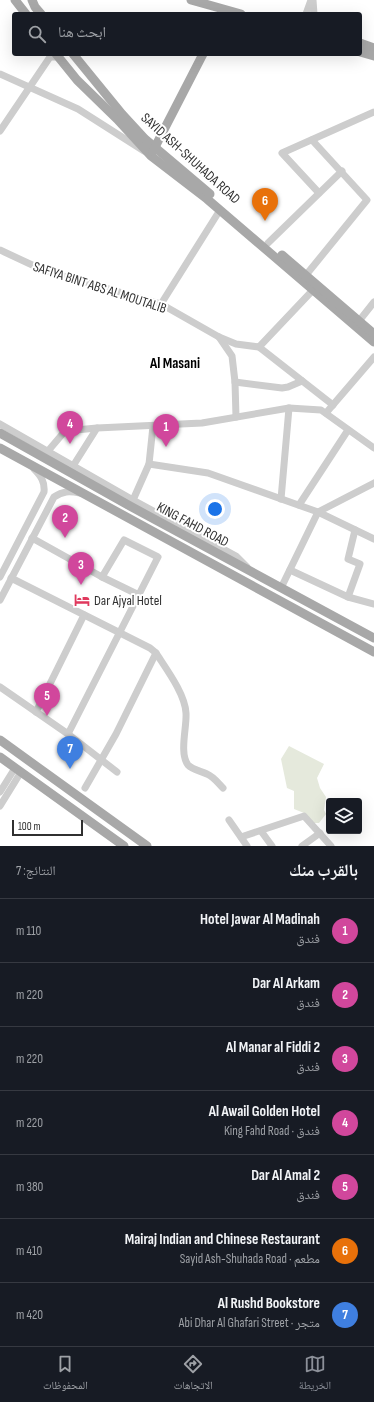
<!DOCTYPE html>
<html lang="ar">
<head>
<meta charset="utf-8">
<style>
  body { margin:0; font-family:"Sofia Sans Condensed","Noto Naskh Arabic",sans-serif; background:#20242c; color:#f1f3f6; direction:rtl }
  .controls { position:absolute; right:12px; bottom:12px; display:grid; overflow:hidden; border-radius:4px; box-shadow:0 4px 16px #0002 }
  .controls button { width:36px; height:36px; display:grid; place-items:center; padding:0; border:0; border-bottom:1px solid #363941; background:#171b24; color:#f1f3f6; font:20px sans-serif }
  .scale { position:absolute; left:12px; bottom:10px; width:71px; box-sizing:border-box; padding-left:4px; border:2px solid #303030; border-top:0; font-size:11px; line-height:14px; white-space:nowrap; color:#303030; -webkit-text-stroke:3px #fff; paint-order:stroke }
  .you { position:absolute; left:215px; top:509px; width:14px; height:14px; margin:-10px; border:3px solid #fff; border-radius:50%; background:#1a73e8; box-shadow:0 0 0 6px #1a73e833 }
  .badge { display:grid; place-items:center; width:26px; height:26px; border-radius:50%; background:#8c9099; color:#fff; font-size:13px; font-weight:700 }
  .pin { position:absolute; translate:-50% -33px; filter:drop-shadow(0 1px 2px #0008) }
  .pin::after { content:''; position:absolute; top:21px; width:14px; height:12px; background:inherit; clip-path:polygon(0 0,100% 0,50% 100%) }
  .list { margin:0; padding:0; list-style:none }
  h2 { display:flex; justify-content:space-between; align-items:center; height:52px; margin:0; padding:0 16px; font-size:17px }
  h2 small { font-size:13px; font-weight:400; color:#9ea1a6 }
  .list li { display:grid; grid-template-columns:26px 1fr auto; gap:12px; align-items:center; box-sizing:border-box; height:64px; padding:0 16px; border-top:1px solid #363941 }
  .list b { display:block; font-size:15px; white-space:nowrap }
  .list p { margin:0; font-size:13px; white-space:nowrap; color:#9ea1a6 }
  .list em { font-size:13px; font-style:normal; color:#9ea1a6 }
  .icon { flex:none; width:22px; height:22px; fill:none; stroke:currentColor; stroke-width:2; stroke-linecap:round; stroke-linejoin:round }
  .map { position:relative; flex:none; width:374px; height:846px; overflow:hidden; direction:ltr }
  .search { position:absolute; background:#171b24; box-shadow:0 4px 16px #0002; left:12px; right:12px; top:12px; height:44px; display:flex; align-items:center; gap:10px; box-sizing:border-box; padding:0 14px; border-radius:4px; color:#9ea1a6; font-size:15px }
  .sheet { height:500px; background:#171b24 }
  nav { display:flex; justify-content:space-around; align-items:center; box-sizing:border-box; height:56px; border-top:1px solid #363941; background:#171b24; font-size:11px; color:#9ea1a6 }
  nav a { display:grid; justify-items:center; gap:2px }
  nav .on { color:#8c9099 }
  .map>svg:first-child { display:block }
  .green { fill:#e5e9dc }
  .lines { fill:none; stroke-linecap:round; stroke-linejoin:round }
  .minor { stroke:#cdcdcd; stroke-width:7 }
  .major { stroke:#a8a8a8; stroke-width:9 }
  .labels { text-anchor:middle; stroke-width:4; stroke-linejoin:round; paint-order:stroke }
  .street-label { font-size:14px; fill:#303030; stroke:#fff }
  .poi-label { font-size:14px; fill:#303030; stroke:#fff; text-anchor:start }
  .neighbourhood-label { font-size:15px; font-weight:bold; fill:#000; stroke:#fff }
</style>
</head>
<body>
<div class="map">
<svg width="374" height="846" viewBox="0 0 374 846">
  <rect width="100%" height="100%" fill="#fff"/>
  <path class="green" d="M 289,746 L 324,764 L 317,778 L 320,788 L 326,797 L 324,810 L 326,814 L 319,823 L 313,823 L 304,813 L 294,809 L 294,791 L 287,788 L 281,759 Z"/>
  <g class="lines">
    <g class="minor">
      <path d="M 313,0 L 314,14"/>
      <path d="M 306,14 L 311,0"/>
      <path d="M 0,74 L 78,109 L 144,151"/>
      <path d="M 0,131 L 50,57 L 59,57"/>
      <path d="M 319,193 L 282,153 L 374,112"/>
      <path d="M 268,243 L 342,171"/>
      <path d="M 0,250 L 43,270 L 161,304 L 219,337 L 236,344 L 259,347 L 313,290"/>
      <path d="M 306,275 L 367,200 L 312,140"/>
      <path d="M 161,304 L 220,210"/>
      <path d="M 359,321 L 374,302"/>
      <path d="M 219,337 L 232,356 L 235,382 L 236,417"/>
      <path d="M 259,347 L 333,405"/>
      <path d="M 235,382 L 282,388 L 288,387 L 302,381"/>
      <path d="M 326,413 L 374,357"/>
      <path d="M 0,424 L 133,500 L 236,556 L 247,567"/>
      <path d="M 48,451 L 65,431 L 97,428"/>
      <path d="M 149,464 L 208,473 L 318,512 L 281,588"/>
      <path d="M 73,466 L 97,428 L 202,423 L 289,408 L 321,410 L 374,448"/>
      <path d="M 374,483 L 318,512 L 374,539"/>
      <path d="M 281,499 L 289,408"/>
      <path d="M 133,500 L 149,464 L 153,426"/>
      <path d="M 299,505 L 348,430"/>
      <path d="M 290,570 L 348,597 L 374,604"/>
      <path d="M 0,577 L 44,492 C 45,482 41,476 34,469"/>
      <path d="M 102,577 L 139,595"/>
      <path d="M 11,578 L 150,648 L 156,653 L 116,734 L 85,788"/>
      <path d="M 348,597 L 360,564 L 348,559 L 355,530"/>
      <path d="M 0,600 L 54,497 C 63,491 69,491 80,493"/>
      <path d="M 156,653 C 167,670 185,694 186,713 C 187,727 179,753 188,765 C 193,770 201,771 207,774 C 214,777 218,783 223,788"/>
      <path d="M 0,687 L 68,734 L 158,557 L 124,540 L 102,577 L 32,538"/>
      <path d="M 36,712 L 84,615"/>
      <path d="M 68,734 L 117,772"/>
      <path d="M 0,792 L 15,768"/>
      <path d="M 0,806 L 21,772"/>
      <path d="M 229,820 L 247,846"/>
      <path d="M 261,831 L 272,846"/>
      <path d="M 241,837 L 304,816 L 331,846"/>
      <path d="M 302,846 L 320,833"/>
    </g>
    <g class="major">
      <path d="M 15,0 L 26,14"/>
      <path d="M 32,0 L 35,7 L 41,14"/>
      <path d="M 191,0 L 241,14"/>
      <path d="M 360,43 L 374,48"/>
      <path d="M 360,52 L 374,56"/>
      <path d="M 56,54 L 77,80 L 117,119 L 151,156 L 207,199 L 374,342"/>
      <path d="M 73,54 L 122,114 L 145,139 L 210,194"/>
      <path d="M 153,151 L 203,54"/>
      <path d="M 282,255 L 374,334"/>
      <path d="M 0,433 L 130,506 L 374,638"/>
      <path d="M 0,448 L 374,652"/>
      <path d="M 0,740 L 147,846"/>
      <path d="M 0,757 L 124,846"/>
    </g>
  </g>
  <defs>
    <symbol id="hotel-bare" viewBox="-9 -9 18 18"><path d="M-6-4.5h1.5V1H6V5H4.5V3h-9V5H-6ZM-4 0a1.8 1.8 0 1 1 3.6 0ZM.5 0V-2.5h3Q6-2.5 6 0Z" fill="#e0395d" stroke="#fff" stroke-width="2.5" paint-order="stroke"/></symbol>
  </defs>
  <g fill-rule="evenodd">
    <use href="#hotel-bare" x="71" y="589" width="22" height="22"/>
  </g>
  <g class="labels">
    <g class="street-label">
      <text transform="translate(191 158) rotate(42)" y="5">SAYID ASH-SHUHADA ROAD</text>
      <text transform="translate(100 287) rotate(18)" y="5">SAFIYA BINT ABS AL MOUTALIB</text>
      <text transform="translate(193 524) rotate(28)" y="5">KING FAHD ROAD</text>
    </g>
    <g class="poi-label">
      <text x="94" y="605">Dar Ajyal Hotel</text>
    </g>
    <g class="neighbourhood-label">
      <text x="175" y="368">Al Masani</text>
    </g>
  </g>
</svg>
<div class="controls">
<button><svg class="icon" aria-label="layers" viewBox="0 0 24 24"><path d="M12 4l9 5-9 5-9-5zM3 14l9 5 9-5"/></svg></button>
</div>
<div class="scale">100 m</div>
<div class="you"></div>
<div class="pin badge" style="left:166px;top:447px;background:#d1479c">1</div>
<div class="pin badge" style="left:65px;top:538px;background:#d1479c">2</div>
<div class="pin badge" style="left:81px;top:585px;background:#d1479c">3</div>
<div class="pin badge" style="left:70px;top:444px;background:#d1479c">4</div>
<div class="pin badge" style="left:47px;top:716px;background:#d1479c">5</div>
<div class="pin badge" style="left:265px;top:221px;background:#e8710a">6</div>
<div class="pin badge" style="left:70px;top:769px;background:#3f7fe0">7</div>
<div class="search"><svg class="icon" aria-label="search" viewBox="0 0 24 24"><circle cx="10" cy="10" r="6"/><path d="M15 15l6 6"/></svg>ابحث هنا</div>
</div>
<section class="sheet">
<h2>بالقرب منك<small>النتائج: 7</small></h2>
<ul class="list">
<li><span class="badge" style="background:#d1479c">1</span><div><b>Hotel Jawar Al Madinah</b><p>فندق</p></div><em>110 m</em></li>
<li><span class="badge" style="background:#d1479c">2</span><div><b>Dar Al Arkam</b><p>فندق</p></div><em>220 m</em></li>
<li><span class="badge" style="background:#d1479c">3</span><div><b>Al Manar al Fiddi 2</b><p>فندق</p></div><em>220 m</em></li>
<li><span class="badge" style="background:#d1479c">4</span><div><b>Al Awail Golden Hotel</b><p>فندق · King Fahd Road</p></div><em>220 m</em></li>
<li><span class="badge" style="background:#d1479c">5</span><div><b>Dar Al Amal 2</b><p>فندق</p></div><em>380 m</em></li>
<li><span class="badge" style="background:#e8710a">6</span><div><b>Mairaj Indian and Chinese Restaurant</b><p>مطعم · Sayid Ash-Shuhada Road</p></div><em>410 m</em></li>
<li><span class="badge" style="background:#3f7fe0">7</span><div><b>Al Rushd Bookstore</b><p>متجر · Abi Dhar Al Ghafari Street</p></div><em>420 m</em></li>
</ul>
</section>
<nav>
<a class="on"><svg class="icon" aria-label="map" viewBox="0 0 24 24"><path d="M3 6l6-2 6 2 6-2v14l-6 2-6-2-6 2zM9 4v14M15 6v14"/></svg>الخريطة</a>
<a><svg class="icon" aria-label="directions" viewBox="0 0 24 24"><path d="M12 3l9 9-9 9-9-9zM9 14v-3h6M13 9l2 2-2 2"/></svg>الاتجاهات</a>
<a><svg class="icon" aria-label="saved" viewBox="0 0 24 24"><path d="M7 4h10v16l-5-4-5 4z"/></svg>المحفوظات</a>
</nav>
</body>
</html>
